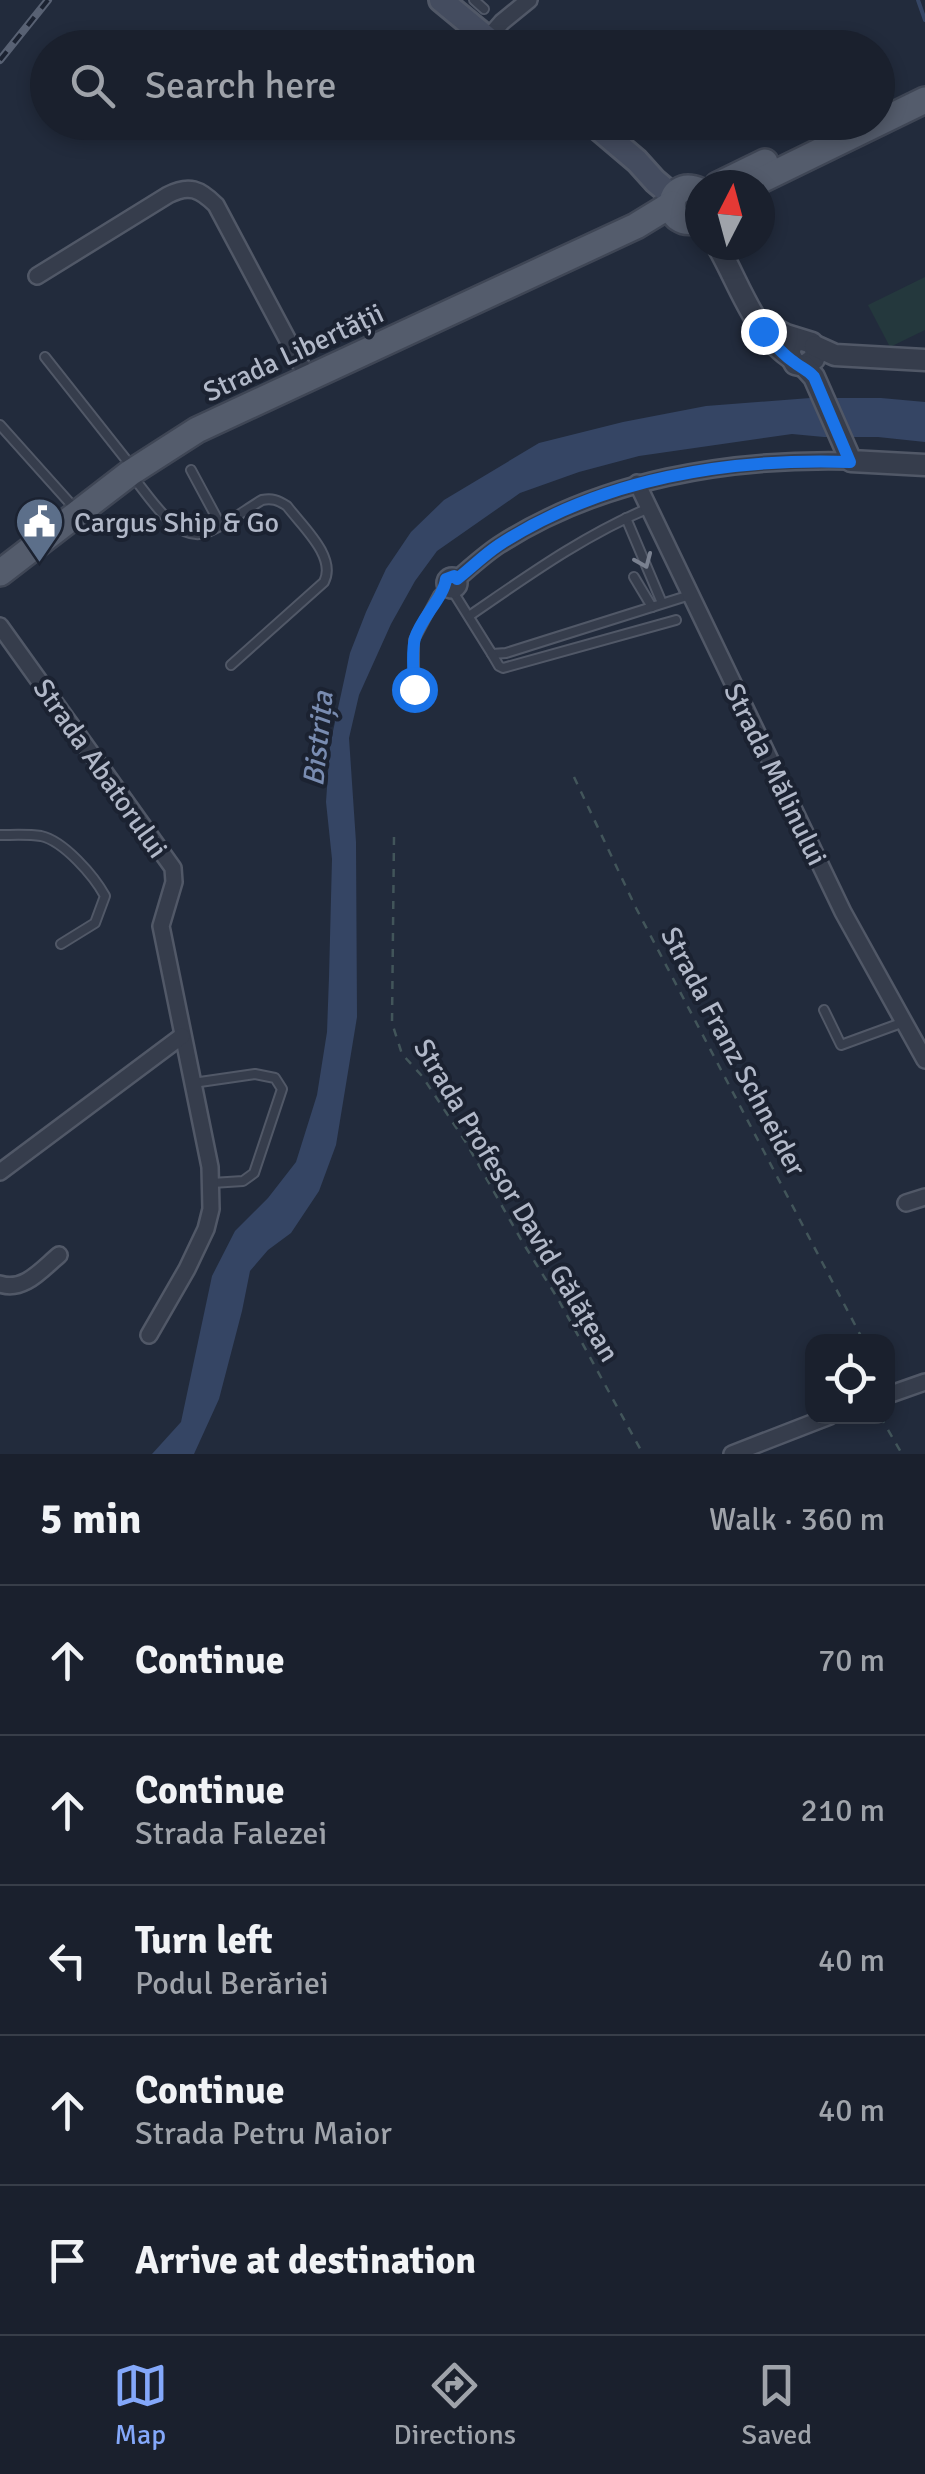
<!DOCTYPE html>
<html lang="en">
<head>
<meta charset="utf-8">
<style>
  body { margin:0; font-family:Signika,sans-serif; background:#272d39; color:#f1f3f6 }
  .controls { position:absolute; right:30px; bottom:30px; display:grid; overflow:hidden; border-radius:20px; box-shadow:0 5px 15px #0003 }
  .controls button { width:90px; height:90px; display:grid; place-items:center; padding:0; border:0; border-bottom:2px solid #383e49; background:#1a202d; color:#f1f3f6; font:50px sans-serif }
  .compass { position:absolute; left:685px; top:170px; width:90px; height:90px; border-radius:50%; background:#1a202d; box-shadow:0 5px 15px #0003; rotate:6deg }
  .stop { position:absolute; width:30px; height:30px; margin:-22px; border:8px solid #1a73e8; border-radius:50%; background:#fff }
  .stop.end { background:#1a73e8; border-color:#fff; box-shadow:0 2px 10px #0008 }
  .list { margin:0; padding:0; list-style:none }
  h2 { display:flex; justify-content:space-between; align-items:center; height:130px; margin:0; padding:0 40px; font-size:42px }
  h2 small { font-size:32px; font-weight:400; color:#9fa3aa }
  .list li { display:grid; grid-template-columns:65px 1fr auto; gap:30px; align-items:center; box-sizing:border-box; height:150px; padding:0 40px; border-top:2px solid #383e49 }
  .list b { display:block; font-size:38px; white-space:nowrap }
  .list p { margin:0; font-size:32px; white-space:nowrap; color:#9fa3aa }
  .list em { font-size:32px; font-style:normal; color:#9fa3aa }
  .icon { flex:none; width:55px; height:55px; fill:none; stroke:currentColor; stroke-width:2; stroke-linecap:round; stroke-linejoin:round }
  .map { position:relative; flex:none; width:925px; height:1454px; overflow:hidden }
  .search { position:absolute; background:#1a202d; box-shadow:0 5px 15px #0003; left:30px; right:30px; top:30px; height:110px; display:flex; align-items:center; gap:25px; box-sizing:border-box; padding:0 35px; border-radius:55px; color:#9fa3aa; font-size:38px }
  .sheet { height:880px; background:#1a202d }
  nav { display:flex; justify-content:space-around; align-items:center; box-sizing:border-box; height:140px; border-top:2px solid #383e49; background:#1a202d; font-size:28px; color:#9fa3aa }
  nav a { display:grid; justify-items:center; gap:5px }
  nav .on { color:#84a8fa }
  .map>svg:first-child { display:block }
  .green { fill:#24383d }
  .water { fill:#354564 }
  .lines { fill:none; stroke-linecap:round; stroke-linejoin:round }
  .stream { stroke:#354564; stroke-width:4 }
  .service-casing { stroke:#515867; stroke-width:12 }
  .minor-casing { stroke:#515867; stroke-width:20 }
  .tertiary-casing { stroke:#515867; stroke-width:25 }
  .secondary-casing { stroke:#515867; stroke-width:28 }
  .primary-casing { stroke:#3f4655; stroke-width:30 }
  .path { stroke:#42555a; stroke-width:2.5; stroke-dasharray:8 8; stroke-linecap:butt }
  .service { stroke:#363d4c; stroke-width:8 }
  .minor { stroke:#363d4c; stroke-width:15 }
  .tertiary { stroke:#363d4c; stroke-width:20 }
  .secondary { stroke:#444c5f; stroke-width:22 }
  .primary { stroke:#545c6c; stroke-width:25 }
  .rail-casing { stroke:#586173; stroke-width:8 }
  .rail { stroke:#1b2231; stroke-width:4; stroke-dasharray:11; stroke-linecap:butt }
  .oneway { stroke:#7a8190 }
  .route { stroke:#1a73e8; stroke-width:12 }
  .labels { text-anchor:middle; stroke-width:8; stroke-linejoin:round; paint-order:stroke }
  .street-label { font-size:28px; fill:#b1b8c8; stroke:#1b2231 }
  .poi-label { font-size:28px; fill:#b1b8c8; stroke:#1b2231; text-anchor:start }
  .water-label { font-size:30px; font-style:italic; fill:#798cb1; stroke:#1b2231 }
</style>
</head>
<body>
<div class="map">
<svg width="925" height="1454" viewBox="0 0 925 1454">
  <rect width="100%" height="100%" fill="#222b3c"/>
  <path class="green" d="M 925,277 L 925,330 L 890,347 L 868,305 Z"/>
  <path class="water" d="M 810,398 L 881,398 L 925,402 L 925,442 L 878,437 L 824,437 L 792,434 L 639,456 L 579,472 L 520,493 L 437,551 L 415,581 L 391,624 L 359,695 L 349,738 L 356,842 L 357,1017 L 336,1145 L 319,1191 L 291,1233 L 268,1250 L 250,1271 L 242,1311 L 219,1399 L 194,1454 L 152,1454 L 181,1422 L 212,1276 L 235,1231 L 268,1198 L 296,1162 L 317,1095 L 327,1032 L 329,977 L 332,859 L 326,802 L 330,745 L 350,653 L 366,612 L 386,569 L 411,532 L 444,500 L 539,443 L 623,422 L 706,406 Z"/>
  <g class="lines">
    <path class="stream" d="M 918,0 L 925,20"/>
    <defs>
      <g id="service">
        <path d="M 474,0 L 484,9"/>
        <path d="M 45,357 L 132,467"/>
        <path d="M 0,425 L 77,511"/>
        <path d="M 191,470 L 220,524"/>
        <path d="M 133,477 C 149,496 176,542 205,533 C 223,527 245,510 262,500 C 272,498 278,500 287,506 C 302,526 337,557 324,582 L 231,665"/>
        <path d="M 626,518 L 662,603"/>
        <path d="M 634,577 L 652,607"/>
        <path d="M 452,590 L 492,654 L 506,653 L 690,595"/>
        <path d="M 469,616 C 526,577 584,535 649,508"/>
        <path d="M 492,654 L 499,666 L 503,668 L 676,620"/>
        <path d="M 414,689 L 414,640 L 438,595 L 445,587"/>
        <path d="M 0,835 C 13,835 28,834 41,836 C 64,841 94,876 105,896 L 95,923 L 61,944"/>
        <path d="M 824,1010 L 841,1045 L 904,1022"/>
        <path d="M 193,1083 L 255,1074 L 275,1078 L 282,1089 L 254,1173 L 243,1181 L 212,1183"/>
      </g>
      <g id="minor">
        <path d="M 488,38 L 502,22 L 529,0"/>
        <path d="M 37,276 L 168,195 C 189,184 200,189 216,205 L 308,378"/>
        <path d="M 637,483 L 843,912 L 925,1060"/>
        <circle cx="452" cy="583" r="7"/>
        <path d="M 457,579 C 471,567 484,555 499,545 C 602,479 729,458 851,461"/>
        <path d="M 0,626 L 173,868 L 174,882 L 161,926 L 210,1167 L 211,1209 L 206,1229 L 187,1269 L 149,1335"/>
        <path d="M 0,1172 L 182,1036"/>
        <path d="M 906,1203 L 925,1197"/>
        <path d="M 0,1284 C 24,1292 42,1269 59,1255"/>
        <path d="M 888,1395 L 925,1382"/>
        <path d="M 732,1454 L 830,1416"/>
      </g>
      <g id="tertiary">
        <path d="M 717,245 C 739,283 753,331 790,357"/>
        <path d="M 760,321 L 786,335 L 812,343 L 816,351 L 814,359 L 804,366 L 795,364 L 789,353 L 792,344 L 799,339"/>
        <path d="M 815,346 L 835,355 L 925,360"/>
        <path d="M 804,366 L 814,377 L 851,461 L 925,465"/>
      </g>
      <g id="secondary">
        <path d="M 441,0 L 499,48"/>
        <path d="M 591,122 L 637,161 L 655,181 L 674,197"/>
      </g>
      <g id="primary">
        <path d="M 718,185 L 765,162"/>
        <path d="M 751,185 L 925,100"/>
        <path d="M 700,191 C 663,175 663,234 700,219"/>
        <path d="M 0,573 L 130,473 L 197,430 L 636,226 L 672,204"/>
      </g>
    </defs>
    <use href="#service" class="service-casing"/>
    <use href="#minor" class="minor-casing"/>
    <use href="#tertiary" class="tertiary-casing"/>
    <use href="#secondary" class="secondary-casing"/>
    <use href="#primary" class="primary-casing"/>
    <g class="path">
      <path d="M 574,777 L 636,908 L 864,1342"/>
      <path d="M 394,837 L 392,1023 L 402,1054 L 422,1076 L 465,1141 L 523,1243 L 558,1299 L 643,1454"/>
      <path d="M 880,1416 L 902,1454"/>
    </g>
    <use href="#service" class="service"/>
    <use href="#minor" class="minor"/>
    <use href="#tertiary" class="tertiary"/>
    <use href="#secondary" class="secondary"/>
    <use href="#primary" class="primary"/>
    <defs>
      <path id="rail" d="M 0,60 L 48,0"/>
    </defs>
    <use href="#rail" class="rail-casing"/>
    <use href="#rail" class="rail"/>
  </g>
  <defs><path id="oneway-chevron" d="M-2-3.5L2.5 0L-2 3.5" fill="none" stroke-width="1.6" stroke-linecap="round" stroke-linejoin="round" transform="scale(2.5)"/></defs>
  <use class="oneway" href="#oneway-chevron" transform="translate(644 561) rotate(67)"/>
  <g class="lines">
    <path class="route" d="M 414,689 C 414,674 411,653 415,638 C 421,618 444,597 446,579 L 454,576 L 457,579 C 471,568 484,555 499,545 C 602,478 729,458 850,462 L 814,377 C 807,369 801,368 794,362 C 782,354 772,342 763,331"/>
  </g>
  <defs>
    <symbol id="civic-pin" viewBox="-11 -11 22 30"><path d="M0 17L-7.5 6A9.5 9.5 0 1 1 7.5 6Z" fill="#5c6f8a" stroke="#1b2231"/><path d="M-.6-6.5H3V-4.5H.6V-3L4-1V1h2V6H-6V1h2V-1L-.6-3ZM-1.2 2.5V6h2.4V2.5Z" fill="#fff"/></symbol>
  </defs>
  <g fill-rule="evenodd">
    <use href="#civic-pin" x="12" y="494" width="55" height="75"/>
  </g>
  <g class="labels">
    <g class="street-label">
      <text transform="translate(293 352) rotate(-25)" y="10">Strada Libertății</text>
      <text transform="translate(101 768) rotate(55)" y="10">Strada Abatorului</text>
      <text transform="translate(776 774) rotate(64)" y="10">Strada Mălinului</text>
      <text transform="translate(734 1051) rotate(62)" y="10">Strada Franz Schneider</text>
      <text transform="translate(517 1200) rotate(59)" y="10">Strada Profesor David Gălățean</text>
    </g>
    <g class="poi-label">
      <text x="74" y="532">Cargus Ship &amp; Go</text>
    </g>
    <g class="water-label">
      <text transform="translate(318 739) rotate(-84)" y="10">Bistrița</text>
    </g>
  </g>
</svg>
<div class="controls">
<button><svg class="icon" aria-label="locate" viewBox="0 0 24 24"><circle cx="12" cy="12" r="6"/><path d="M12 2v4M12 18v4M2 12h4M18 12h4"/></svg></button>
</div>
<svg class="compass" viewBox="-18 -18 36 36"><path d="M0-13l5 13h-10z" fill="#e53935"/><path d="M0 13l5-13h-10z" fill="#9fa3aa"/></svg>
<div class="stop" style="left:414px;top:689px"></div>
<div class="stop end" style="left:763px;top:331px"></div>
<div class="search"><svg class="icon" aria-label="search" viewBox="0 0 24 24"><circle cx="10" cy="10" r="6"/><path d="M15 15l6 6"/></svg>Search here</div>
</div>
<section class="sheet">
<h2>5 min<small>Walk · 360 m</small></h2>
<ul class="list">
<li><svg class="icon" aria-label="ahead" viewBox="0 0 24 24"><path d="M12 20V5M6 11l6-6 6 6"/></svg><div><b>Continue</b></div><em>70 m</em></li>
<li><svg class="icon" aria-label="ahead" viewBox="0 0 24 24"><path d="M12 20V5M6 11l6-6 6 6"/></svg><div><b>Continue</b><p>Strada Falezei</p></div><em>210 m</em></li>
<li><svg class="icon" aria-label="left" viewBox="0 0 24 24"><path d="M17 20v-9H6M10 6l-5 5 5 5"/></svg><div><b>Turn left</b><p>Podul Berăriei</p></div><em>40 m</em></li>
<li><svg class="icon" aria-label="ahead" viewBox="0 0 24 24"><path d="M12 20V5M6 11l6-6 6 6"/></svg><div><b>Continue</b><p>Strada Petru Maior</p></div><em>40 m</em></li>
<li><svg class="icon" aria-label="arrive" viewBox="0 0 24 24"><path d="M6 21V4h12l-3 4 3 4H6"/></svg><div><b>Arrive at destination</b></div></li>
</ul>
</section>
<nav>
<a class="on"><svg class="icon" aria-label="map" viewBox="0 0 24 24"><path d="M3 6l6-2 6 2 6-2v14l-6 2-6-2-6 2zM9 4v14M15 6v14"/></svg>Map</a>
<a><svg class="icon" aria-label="directions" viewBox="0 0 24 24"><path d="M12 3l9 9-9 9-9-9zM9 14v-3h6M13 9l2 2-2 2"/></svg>Directions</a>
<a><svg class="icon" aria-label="saved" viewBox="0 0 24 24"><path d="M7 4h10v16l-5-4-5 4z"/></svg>Saved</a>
</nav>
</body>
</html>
